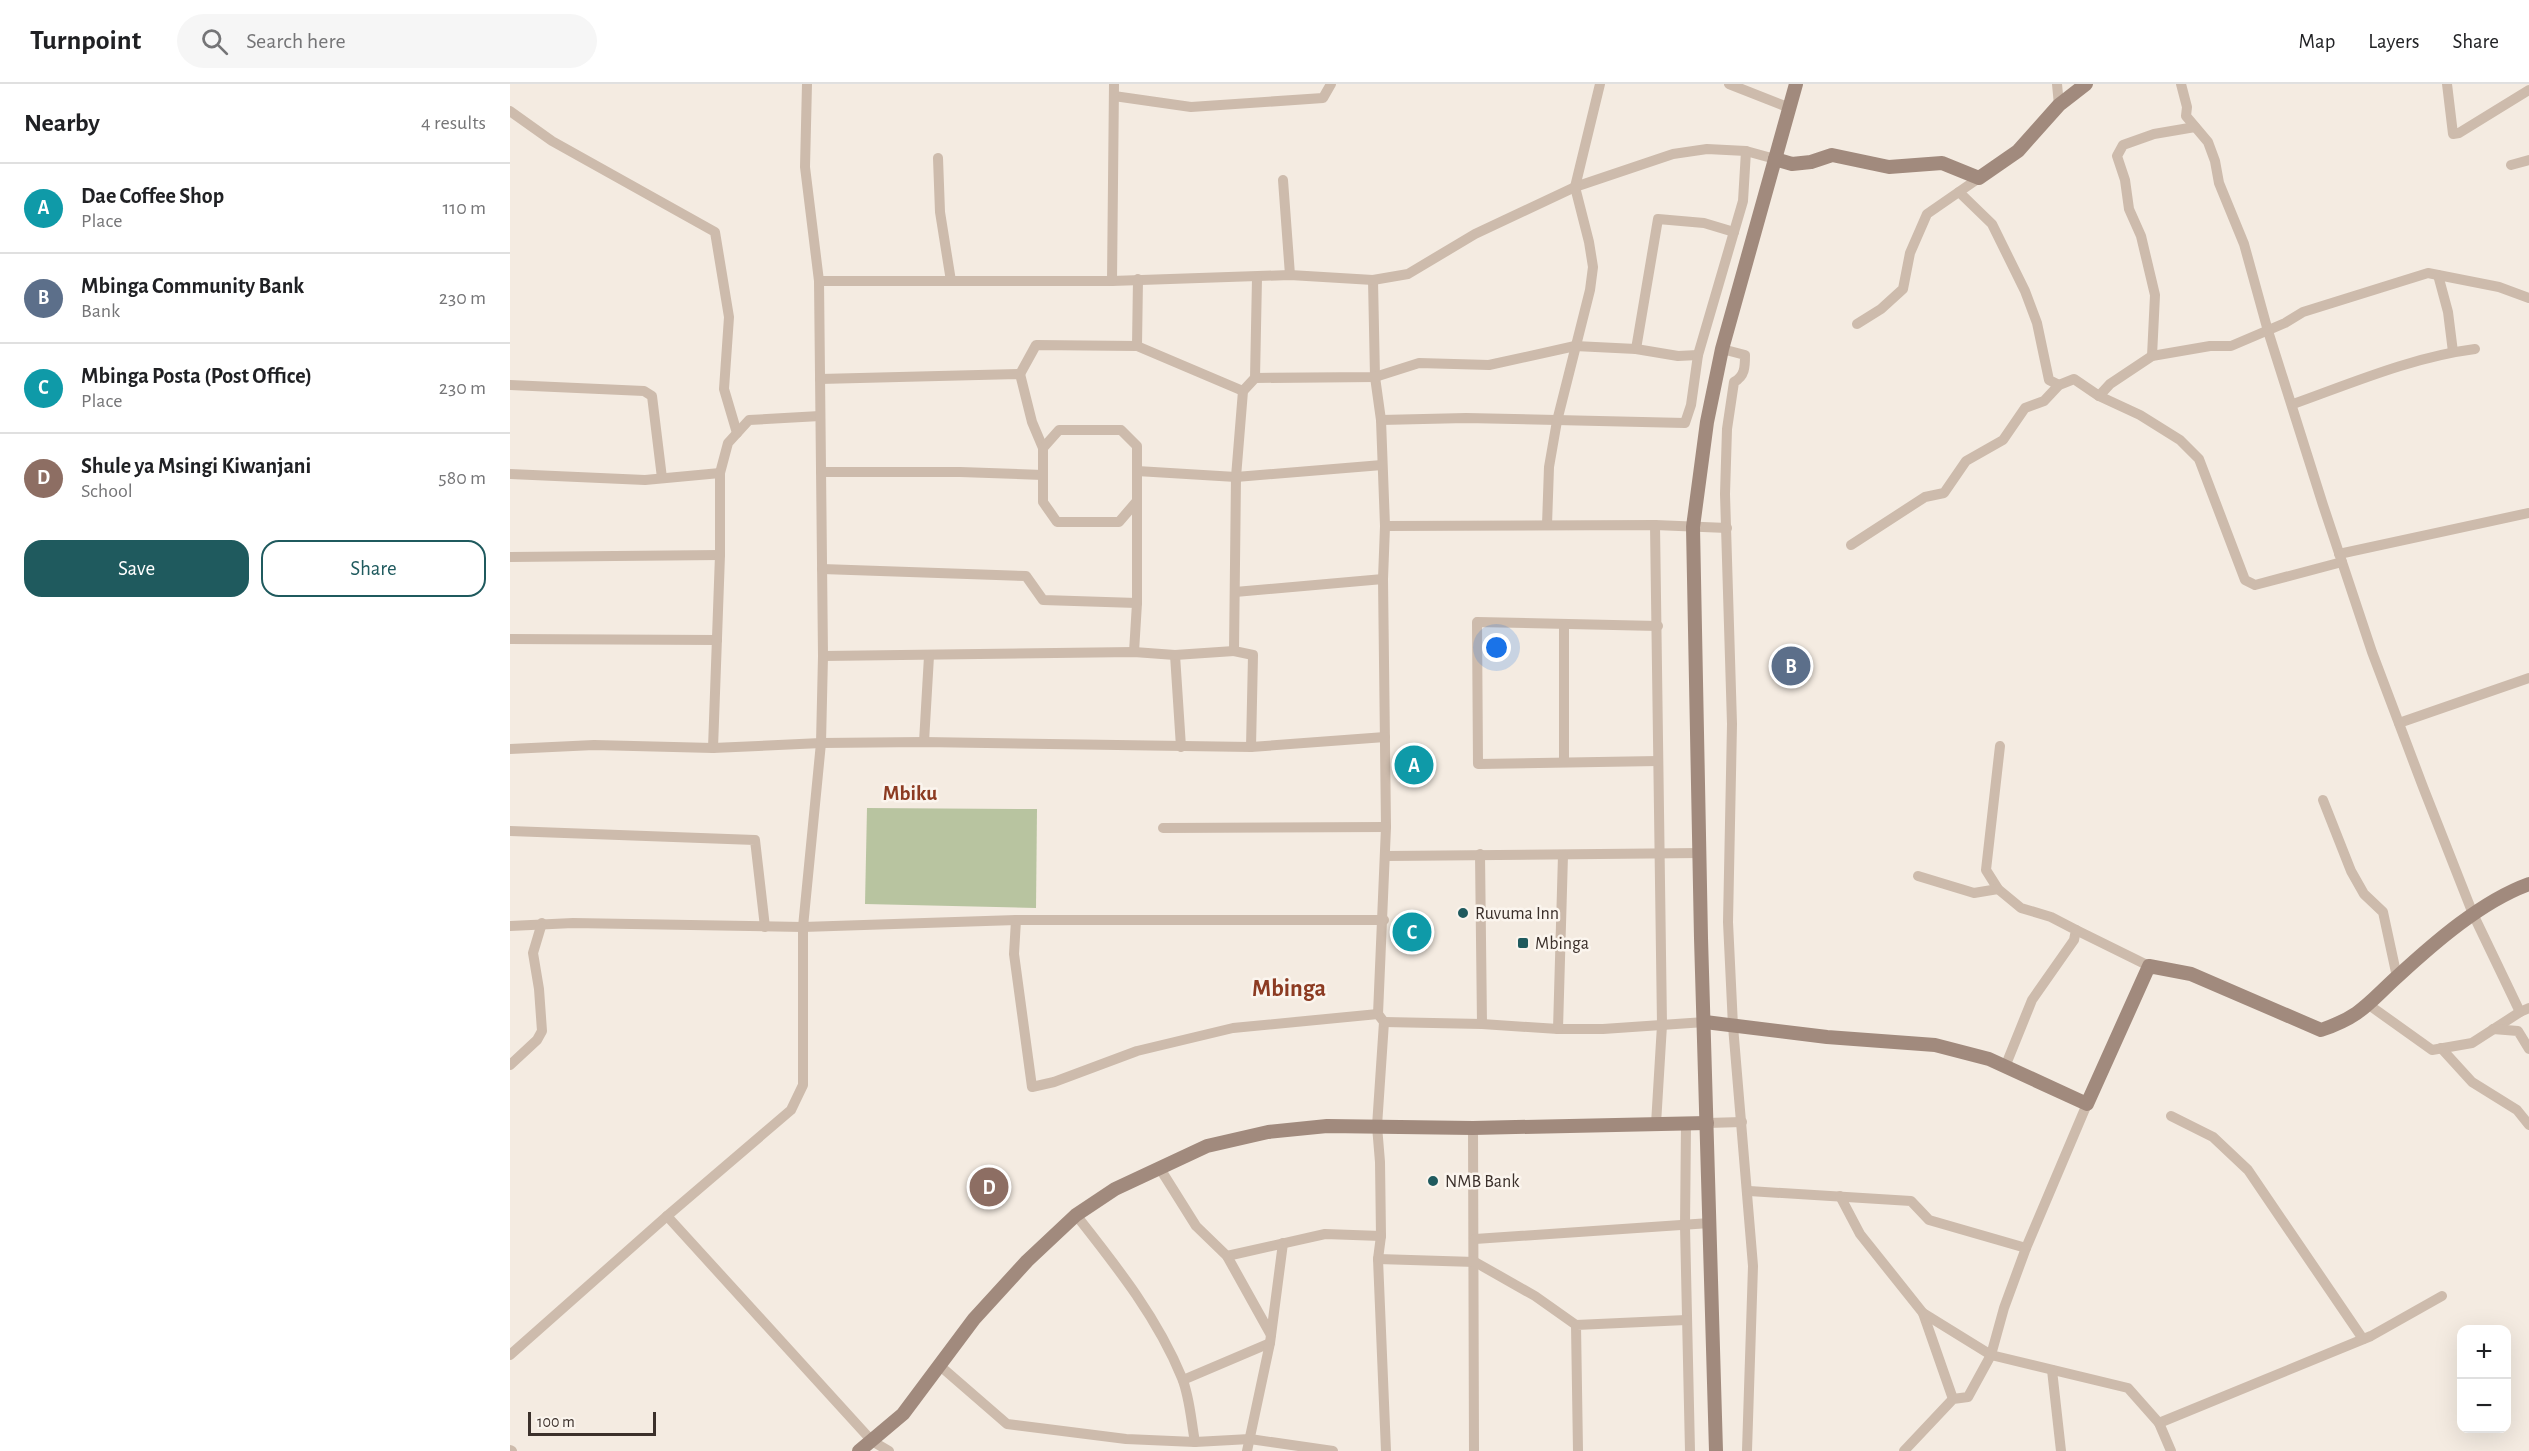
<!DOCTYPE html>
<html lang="en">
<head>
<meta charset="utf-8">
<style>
  body { margin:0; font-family:"Alegreya Sans",sans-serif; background:#f6f6f6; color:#202124 }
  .controls { position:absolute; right:18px; bottom:18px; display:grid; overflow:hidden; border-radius:12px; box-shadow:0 6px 24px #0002 }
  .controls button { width:54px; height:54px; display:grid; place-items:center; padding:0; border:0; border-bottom:2px solid #e0e0e0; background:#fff; color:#202124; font:30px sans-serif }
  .scale { position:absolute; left:18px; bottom:15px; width:128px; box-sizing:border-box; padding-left:6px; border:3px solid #3b302b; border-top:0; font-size:16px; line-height:21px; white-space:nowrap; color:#3b302b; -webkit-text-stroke:4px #fbf5ee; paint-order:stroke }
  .you { position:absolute; left:987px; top:564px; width:21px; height:21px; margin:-15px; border:4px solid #fff; border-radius:50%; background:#1a73e8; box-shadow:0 0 0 9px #1a73e833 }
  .badge { display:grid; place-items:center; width:39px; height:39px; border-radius:50%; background:#1f5a5e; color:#fff; font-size:20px; font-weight:700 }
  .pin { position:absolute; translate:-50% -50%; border:3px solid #fff; box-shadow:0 2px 6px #0006 }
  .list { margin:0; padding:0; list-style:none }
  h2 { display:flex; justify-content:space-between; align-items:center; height:78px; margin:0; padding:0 24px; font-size:26px }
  h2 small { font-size:20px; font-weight:400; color:#757577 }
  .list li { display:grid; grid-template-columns:39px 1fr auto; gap:18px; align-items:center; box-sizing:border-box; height:90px; padding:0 24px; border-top:2px solid #e0e0e0 }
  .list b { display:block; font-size:22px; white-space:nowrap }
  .list p { margin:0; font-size:20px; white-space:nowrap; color:#757577 }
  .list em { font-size:20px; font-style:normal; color:#757577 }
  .actions { display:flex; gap:12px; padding:18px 24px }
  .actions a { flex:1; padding:14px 0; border:2px solid #1f5a5e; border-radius:18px; text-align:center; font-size:21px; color:#1f5a5e }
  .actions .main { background:#1f5a5e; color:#fff }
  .icon { flex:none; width:33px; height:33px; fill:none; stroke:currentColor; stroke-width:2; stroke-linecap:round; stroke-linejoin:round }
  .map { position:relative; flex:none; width:2019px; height:1367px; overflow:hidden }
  header { display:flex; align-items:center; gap:36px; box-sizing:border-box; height:84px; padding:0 30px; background:#fff; border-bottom:2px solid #e0e0e0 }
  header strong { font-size:28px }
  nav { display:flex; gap:33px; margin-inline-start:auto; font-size:21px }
  .search { width:420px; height:54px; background:#f6f6f6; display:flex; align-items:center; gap:15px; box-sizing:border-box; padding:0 21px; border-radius:33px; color:#757577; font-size:22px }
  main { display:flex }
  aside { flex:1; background:#fff }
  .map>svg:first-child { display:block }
  .green { fill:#b8c4a0 }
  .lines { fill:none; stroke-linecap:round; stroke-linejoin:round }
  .street { stroke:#cdbbac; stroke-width:10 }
  .secondary { stroke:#a18a7d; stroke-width:14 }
  .poi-dot { fill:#1f5a5e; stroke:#fbf5ee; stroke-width:2 }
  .labels { text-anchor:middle; stroke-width:5; stroke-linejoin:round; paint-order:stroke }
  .poi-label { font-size:18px; fill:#3b302b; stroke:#fbf5ee; text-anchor:start }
  .quarter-label { font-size:21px; font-weight:bold; fill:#8c3b22; stroke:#fbf5ee }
  .district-label { font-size:24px; font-weight:bold; fill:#8c3b22; stroke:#fbf5ee }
</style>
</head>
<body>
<header>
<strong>Turnpoint</strong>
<div class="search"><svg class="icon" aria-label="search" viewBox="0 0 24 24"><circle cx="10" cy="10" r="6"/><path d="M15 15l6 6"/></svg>Search here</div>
<nav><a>Map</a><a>Layers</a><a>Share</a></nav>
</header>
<main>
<aside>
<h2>Nearby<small>4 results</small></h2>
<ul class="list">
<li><span class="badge" style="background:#0f9aa8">A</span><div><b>Dae Coffee Shop</b><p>Place</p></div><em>110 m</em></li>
<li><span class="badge" style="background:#5c6f8a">B</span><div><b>Mbinga Community Bank</b><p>Bank</p></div><em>230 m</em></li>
<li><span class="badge" style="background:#0f9aa8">C</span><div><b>Mbinga Posta (Post Office)</b><p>Place</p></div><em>230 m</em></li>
<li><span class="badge" style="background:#8d6e63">D</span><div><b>Shule ya Msingi Kiwanjani</b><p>School</p></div><em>580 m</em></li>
</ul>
<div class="actions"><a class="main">Save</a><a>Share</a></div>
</aside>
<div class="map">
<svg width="2019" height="1367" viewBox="0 0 2019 1367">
  <rect width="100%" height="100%" fill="#f4ebe1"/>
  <path class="green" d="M 357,724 L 527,725 L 526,824 L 355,820 Z"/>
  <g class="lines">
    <g class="street">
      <path d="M 1219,0 L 1280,24"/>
      <path d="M 1547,0 L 1549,21"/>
      <path d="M 1671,0 L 1677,23 L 1676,32 L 1698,58 L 1705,77 L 1709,99 L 1734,160 L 1758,247 L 1813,421 L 1862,568 L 1913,703 L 1963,830 L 2010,928"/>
      <path d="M 1937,0 L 1943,50 L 1949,49 L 2019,6"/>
      <path d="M 604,12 L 681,23 L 813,14 L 821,0"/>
      <path d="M 0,27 L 42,57 L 205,148 L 219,233 L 214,305 L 227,349"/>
      <path d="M 428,74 L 430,128 L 441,197"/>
      <path d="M 2001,81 L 2019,76"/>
      <path d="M 773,96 L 780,191"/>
      <path d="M 1449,108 L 1482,140 L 1515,207 L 1527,239 L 1539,296 L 1549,301"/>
      <path d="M 1928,191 L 1938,228 L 1943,268"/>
      <path d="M 863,196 L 865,293 L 871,336 L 875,442 L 873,495 L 876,743 L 868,930 L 874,938 L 867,1042 L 870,1078 L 871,1152 L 868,1175 L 876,1367"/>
      <path d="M 309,197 L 602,197 L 780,191 L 863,196 L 898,190 L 965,150 L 1065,103 L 1163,70 L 1197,65 L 1236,67 L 1265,75"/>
      <path d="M 602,197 L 604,0"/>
      <path d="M 1347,240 L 1371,225 L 1393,205 L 1400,169 L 1417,130 L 1469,94"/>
      <path d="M 627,262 L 628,195"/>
      <path d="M 1126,265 L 1148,135 L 1194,139 L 1224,148"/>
      <path d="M 1212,265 L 1235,271 C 1235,283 1235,292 1224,298 L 1217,345 L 1215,410 L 1222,640 L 1218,838 L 1223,942 L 1243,1182 L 1237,1367"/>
      <path d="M 1642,272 L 1645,211 L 1631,152 L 1619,125 L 1615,96 L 1607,72 L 1613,61 L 1644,50 L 1685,43"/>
      <path d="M 510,290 L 526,261 L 627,262 L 733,307"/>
      <path d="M 745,294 L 865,293 L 909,279 L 979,281 L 1065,262 L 1126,265 L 1168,272 L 1188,271"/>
      <path d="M 310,295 L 510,290 L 522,338 L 533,364"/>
      <path d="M 0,301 L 134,307 L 142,312 L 152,394"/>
      <path d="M 1589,312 L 1600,300 L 1642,272 L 1700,262 L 1721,262 L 1775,239 L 1793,228 L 1918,189 L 1989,203 L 2019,214"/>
      <path d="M 1783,320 C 1842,299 1902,273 1965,265"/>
      <path d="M 871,336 L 956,334 L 1175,339 L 1181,321 L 1188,271 L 1233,117 L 1236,67"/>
      <path d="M 627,387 L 726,393 L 872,381"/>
      <path d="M 311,388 L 450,388 L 533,391"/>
      <path d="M 0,390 L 135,396 L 210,389"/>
      <path d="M 1037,441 L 1039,383 L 1047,337 L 1080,206 L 1083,183 L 1079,158 L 1065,103 L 1090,0"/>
      <path d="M 1145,441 L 1152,941 L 1146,1040"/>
      <path d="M 875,442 L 1145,441 L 1217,444"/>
      <path d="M 1341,461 L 1415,413 L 1434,409 L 1456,377 L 1493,356 L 1515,324 L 1534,317 L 1549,301 L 1564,295 L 1589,312 L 1630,331 L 1670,356 L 1689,375 L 1735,496 L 1745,501 L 1832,478"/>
      <path d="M 1829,470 L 2019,429"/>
      <path d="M 0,473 L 210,471"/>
      <path d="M 312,485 L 516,492 L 533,516 L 627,519"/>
      <path d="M 725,508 L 873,495"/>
      <path d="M 1148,542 L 967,538 L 968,680 L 1148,677"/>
      <path d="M 0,555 L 207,556"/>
      <path d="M 624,568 L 627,519 L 627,362 L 611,346 L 549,346 L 533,364 L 533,418 L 547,438 L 609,438 L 627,417"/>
      <path d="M 665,571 L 671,663"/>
      <path d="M 313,572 L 624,568 L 665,571 L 724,567"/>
      <path d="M 1889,639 L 2019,594"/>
      <path d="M 414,658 L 419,572"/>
      <path d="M 1490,662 L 1476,786 L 1488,805 L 1511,824 L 1541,833 L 1566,846 L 1564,856 L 1522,916 L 1495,983"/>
      <path d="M 741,663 L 743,571 L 724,567 L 726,393 L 733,307 L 745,294 L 747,194"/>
      <path d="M 203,664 L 210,471 L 210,389 L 218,359 L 239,336 L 310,332"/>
      <path d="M 0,665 L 84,661 L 203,664 L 311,659 L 414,658 L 741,663 L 875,653"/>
      <path d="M 1054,678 L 1054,542"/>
      <path d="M 1813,716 L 1841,787 L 1854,810 L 1873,828 L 1887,893"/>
      <path d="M 653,744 L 876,743"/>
      <path d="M 0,747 L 245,756 L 255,843"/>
      <path d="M 970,770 L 972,940"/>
      <path d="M 876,772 L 1190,769"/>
      <path d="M 1408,792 L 1464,809 L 1488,805"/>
      <path d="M 506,836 L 504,870 L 522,1003 L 544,998 L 627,967 L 723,944 L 868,930"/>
      <path d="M 0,842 L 63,839 L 293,843 L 506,836 L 874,836"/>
      <path d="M 1566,846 L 1639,882"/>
      <path d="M 1859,921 L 1922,966 L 1962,959 L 2010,928 L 2019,924"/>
      <path d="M 874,938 L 972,940 L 1048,945 L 1093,945 L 1195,938"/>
      <path d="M 1048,945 L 1053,771"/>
      <path d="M 1983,945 L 2008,947 L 2019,965"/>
      <path d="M 1931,964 L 1962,998 L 2007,1026 L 2019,1041"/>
      <path d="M 0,981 L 27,956 L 32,947 L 29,905 L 23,869 L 32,839"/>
      <path d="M 1661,1032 L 1703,1053 L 1738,1086 L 1853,1255"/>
      <path d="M 1197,1039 L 1232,1038"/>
      <path d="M 1176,1040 L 1175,1142 L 1180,1367"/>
      <path d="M 963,1044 L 964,1367"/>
      <path d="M 649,1083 L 686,1142 L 717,1172 L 761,1251"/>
      <path d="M 1239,1107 L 1401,1117 L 1419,1136 L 1516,1164"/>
      <path d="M 1330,1112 L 1350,1150 L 1413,1229 L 1443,1315"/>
      <path d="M 566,1131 C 607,1183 647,1233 672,1294 C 680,1314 681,1337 685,1358"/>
      <path d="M 157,1132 L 362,1357 L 379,1367"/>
      <path d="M 965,1155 L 1200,1139"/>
      <path d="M 717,1172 L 815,1150 L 871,1152"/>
      <path d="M 868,1175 L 965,1178 L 1025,1212 L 1066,1241"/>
      <path d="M 1413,1229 L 1481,1271 L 1618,1304 L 1649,1339 L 1661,1367"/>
      <path d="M 0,1271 L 157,1132 L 281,1026 L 293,1001 L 293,843 L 311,659 L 313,572 L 309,197 L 295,83 L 297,0"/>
      <path d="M 429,1281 L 497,1340 L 616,1355 L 685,1358 L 740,1355 L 823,1367"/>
      <path d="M 1542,1286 L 1551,1367"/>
      <path d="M 673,1296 L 760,1259"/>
      <path d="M 1649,1339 L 1861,1252 L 1932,1212"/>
      <path d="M 0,1366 L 2,1367"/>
      <path d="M 737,1367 L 760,1259 L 773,1159"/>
      <path d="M 1068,1367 L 1066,1241 L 1176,1236"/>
      <path d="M 1394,1367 L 1443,1315 L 1458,1313 L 1481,1271 L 1494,1224 L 1516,1164 L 1577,1020"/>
    </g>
    <g class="secondary">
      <path d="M 1265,75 L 1282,80 L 1301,78 L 1322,71 L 1379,83 L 1432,79 L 1469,94 L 1508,67 L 1549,21 L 1576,0"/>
      <path d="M 1195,938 L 1317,953 L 1425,961 L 1479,975 L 1577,1020 L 1639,882 L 1681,890 L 1811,946 C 1852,932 1858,919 1888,892 C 1925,858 1972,817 2019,800"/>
      <path d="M 349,1367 L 393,1330 L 464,1235 L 517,1177 L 566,1131 L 605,1105 L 697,1062 L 758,1048 L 817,1042 L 963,1044 L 1197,1039"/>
      <path d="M 1206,1367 L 1191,854 L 1183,443 L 1197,338 L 1212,265 L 1286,0"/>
    </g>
  </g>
  <g class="poi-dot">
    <circle cx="953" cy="829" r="6"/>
    <rect x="1007" y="853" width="12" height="12" rx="3"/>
    <circle cx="923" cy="1097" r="6"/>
  </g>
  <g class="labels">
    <g class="poi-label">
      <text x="965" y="835">Ruvuma Inn</text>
      <text x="1025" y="865">Mbinga</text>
      <text x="935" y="1103">NMB Bank</text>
    </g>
    <g class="quarter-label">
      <text x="400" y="716">Mbiku</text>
    </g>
    <g class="district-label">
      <text x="779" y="912">Mbinga</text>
    </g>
  </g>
</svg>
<div class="controls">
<button>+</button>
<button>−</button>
</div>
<div class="scale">100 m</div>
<div class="you"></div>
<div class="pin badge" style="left:904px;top:681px;background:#0f9aa8">A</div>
<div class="pin badge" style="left:1281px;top:582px;background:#5c6f8a">B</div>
<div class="pin badge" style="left:902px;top:848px;background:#0f9aa8">C</div>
<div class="pin badge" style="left:479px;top:1103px;background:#8d6e63">D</div>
</div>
</main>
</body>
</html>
